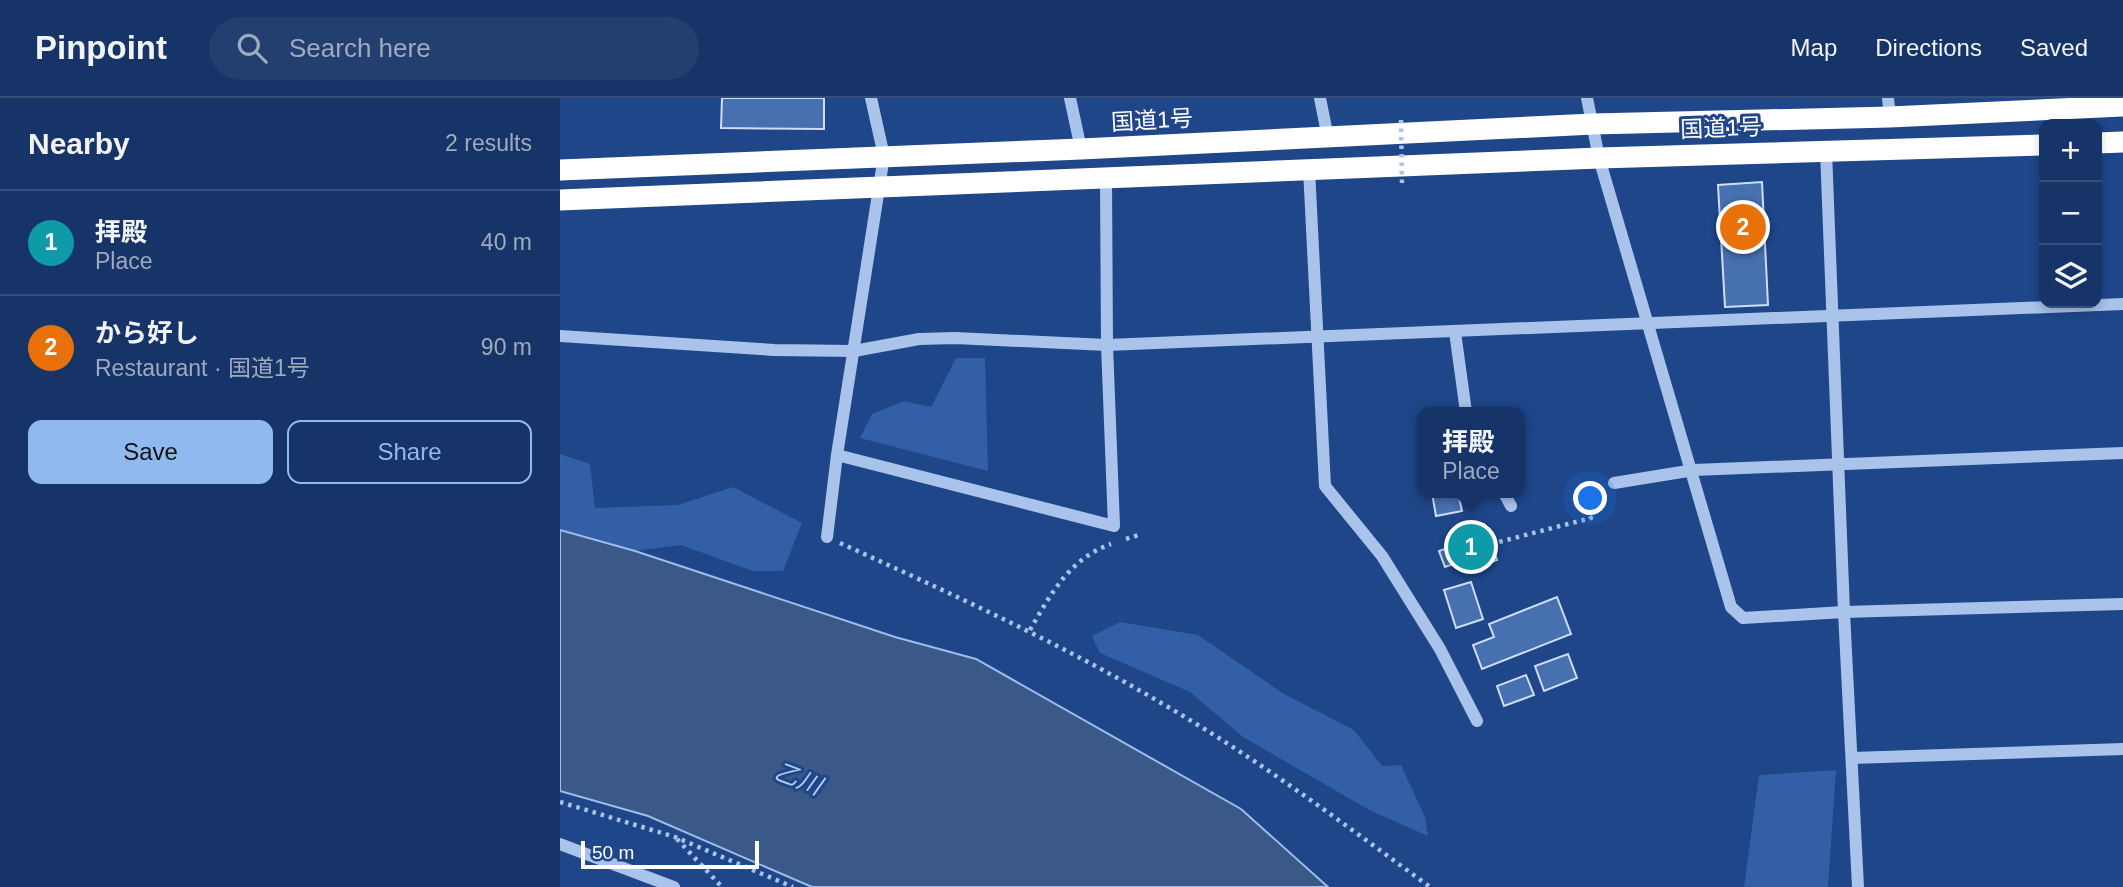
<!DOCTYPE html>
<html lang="en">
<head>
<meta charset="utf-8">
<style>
  body { margin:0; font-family:Arial,"Noto Sans JP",sans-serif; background:#233f70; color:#f1f3f6 }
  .controls { position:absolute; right:21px; top:21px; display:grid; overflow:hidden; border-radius:14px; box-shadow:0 4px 10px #0003 }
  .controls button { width:63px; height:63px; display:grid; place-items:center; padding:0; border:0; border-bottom:2px solid #354f7b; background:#163467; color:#f1f3f6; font:35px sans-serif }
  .scale { position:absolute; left:21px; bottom:18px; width:178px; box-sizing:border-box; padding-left:7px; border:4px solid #fff; border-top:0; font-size:19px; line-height:24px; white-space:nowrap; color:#fff; -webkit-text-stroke:5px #1e4689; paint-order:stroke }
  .you { position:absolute; left:1031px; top:401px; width:24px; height:24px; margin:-18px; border:5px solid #fff; border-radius:50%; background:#1a73e8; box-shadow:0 0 0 10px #1a73e833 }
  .badge { display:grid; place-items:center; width:46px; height:46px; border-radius:50%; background:#90b9f0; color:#fff; font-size:23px; font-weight:700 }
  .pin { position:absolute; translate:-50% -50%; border:4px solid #fff; box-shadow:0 2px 7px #0006 }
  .popup { position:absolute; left:857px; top:309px; width:108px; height:91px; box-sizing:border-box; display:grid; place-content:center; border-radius:14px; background:#163467; filter:drop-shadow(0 2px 5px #0005); font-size:23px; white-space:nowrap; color:#9eaac0 }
  .popup b { font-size:26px; color:#f1f3f6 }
  .popup::after { content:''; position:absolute; left:50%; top:100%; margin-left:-14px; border:14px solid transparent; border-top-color:#163467 }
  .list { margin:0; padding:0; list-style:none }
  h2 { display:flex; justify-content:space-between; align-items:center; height:91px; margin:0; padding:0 28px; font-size:30px }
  h2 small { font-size:23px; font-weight:400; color:#9eaac0 }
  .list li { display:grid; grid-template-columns:46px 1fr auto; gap:21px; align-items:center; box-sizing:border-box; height:105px; padding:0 28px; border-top:2px solid #354f7b }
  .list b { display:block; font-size:26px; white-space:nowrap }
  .list p { margin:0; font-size:23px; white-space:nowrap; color:#9eaac0 }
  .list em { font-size:23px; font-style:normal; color:#9eaac0 }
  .actions { display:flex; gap:14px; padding:21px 28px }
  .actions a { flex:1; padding:16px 0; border:2px solid #90b9f0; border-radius:14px; text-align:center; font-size:24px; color:#90b9f0 }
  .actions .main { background:#90b9f0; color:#111 }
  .icon { flex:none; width:38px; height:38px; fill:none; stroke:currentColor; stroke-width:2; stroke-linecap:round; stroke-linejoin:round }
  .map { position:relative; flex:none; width:1563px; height:789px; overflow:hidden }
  header { display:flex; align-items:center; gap:42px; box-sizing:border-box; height:98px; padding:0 35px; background:#163467; border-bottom:2px solid #354f7b }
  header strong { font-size:33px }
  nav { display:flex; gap:38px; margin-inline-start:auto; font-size:24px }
  .search { width:490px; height:63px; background:#233f70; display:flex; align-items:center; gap:18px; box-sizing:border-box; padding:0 24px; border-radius:38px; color:#9eaac0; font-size:26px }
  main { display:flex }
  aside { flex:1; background:#163467 }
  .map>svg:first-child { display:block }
  .green { fill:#325fa6 }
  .water { fill:#3a5888; stroke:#9cbded; stroke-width:2 }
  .building { fill:#4770b1; stroke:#cedef8; stroke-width:2 }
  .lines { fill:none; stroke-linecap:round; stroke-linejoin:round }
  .path { stroke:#a9c3eb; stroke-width:4.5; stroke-dasharray:3.5 5; stroke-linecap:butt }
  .minor { stroke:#a9c3eb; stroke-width:12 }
  .highway { stroke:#fff; stroke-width:21 }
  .path-bridge { stroke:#a9c3eb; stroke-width:4.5; stroke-dasharray:3.5 5; stroke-linecap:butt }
  .labels { text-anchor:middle; stroke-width:6; stroke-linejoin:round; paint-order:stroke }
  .street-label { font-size:23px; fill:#fff; stroke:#1e4689 }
  .water-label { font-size:24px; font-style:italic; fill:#b4cdf2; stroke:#1e4689 }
</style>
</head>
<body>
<header>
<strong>Pinpoint</strong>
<div class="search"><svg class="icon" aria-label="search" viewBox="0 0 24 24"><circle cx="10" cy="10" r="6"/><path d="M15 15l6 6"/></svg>Search here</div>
<nav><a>Map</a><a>Directions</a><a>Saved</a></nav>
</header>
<main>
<aside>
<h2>Nearby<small>2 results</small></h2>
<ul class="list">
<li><span class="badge" style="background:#0f9aa8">1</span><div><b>拝殿</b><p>Place</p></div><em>40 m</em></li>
<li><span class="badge" style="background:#e8710a">2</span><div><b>から好し</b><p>Restaurant · 国道1号</p></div><em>90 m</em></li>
</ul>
<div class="actions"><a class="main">Save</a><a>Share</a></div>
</aside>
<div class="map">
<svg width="1563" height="789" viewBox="0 0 1563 789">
  <rect width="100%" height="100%" fill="#1e4689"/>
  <g class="green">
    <path d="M 396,260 L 425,260 L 428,373 L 300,340 L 312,316 L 344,303 L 371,309 Z"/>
    <path d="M 0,356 L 30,366 L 35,410 L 118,407 L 173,389 L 242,425 L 223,473 L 193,473 L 121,447 L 75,453 L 0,432 Z"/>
    <path d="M 560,524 L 638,537 L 724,596 L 794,632 L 822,668 L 841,667 L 865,719 L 868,738 L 811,713 L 683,639 L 630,594 L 540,555 L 532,538 Z"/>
    <path d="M 1276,672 L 1268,789 L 1184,789 L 1199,677 Z"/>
  </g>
  <path class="water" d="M 0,432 L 75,453 L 335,539 L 416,561 L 681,711 L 768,789 L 252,789 L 88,718 L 0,693 Z"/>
  <g class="building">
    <path d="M 162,0 L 264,0 L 264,31 L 161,30 Z"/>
    <path d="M 1202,84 L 1208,207 L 1165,209 L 1158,87 Z"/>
    <path d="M 872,395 L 898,395 L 902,413 L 876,418 Z"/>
    <path d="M 924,426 L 937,462 L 911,472 L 907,461 L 885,469 L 879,453 L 900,445 L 896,437 Z"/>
    <path d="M 911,484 L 923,521 L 896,530 L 884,492 Z"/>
    <path d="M 997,499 L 1011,536 L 922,571 L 913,547 L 934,539 L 929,526 Z"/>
    <path d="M 1008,556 L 1017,580 L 984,593 L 975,568 Z"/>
    <path d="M 966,577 L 974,597 L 944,608 L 937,588 Z"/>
  </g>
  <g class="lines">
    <g class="path">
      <path d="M 566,441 L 579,437"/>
      <path d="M 280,445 C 392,496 502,546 608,609 C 699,662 784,726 870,789"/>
      <path d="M 931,446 L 1031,420 L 1020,400 L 1041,391"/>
      <path d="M 470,532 C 490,497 510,460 551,446"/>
      <path d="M 0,704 L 115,739 L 233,789"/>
      <path d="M 117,741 L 162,789"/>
    </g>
    <g class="minor">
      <path d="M 510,0 L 521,51"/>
      <path d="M 760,0 L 768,40"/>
      <path d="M 1027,0 L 1039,60 L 1171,509 L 1183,520 L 1284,514 L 1563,506"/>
      <path d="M 1328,0 L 1330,19"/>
      <path d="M 1266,53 L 1284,514 L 1298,789"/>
      <path d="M 749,71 L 765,388 L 822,458 L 880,551 L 917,623"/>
      <path d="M 895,234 L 906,314"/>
      <path d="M 0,238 L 214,252 L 294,253 L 359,241 L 395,240 L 547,247 L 1563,206"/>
      <path d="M 277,357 L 554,428 L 547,247 L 546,80"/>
      <path d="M 1054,385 L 1134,372 L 1563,355"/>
      <path d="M 944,395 L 951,408"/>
      <path d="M 267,439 L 277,357 L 324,58 L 311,0"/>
      <path d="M 1292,660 L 1563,651"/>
      <path d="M 0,746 L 114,789"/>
    </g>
    <g class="highway">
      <path d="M 1537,45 L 1563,44"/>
      <path d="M 0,72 L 521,51 L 1033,26 L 1330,19 L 1563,8"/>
      <path d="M 0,102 L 1039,60 L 1484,47"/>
    </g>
    <path class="path-bridge" d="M 841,22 L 842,86"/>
  </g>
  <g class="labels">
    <g class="street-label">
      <text transform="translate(592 22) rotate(-3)" y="8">国道1号</text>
      <text transform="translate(1161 30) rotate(-2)" y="8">国道1号</text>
    </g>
    <g class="water-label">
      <text transform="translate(238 681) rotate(21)" y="8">乙川</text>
    </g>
  </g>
</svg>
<div class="controls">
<button>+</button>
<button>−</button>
<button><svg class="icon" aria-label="layers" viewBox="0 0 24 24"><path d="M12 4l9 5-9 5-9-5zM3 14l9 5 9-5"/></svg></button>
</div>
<div class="scale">50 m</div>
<div class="you"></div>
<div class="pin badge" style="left:911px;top:449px;background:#0f9aa8">1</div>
<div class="popup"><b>拝殿</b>Place</div>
<div class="pin badge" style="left:1183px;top:129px;background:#e8710a">2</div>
</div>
</main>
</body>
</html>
